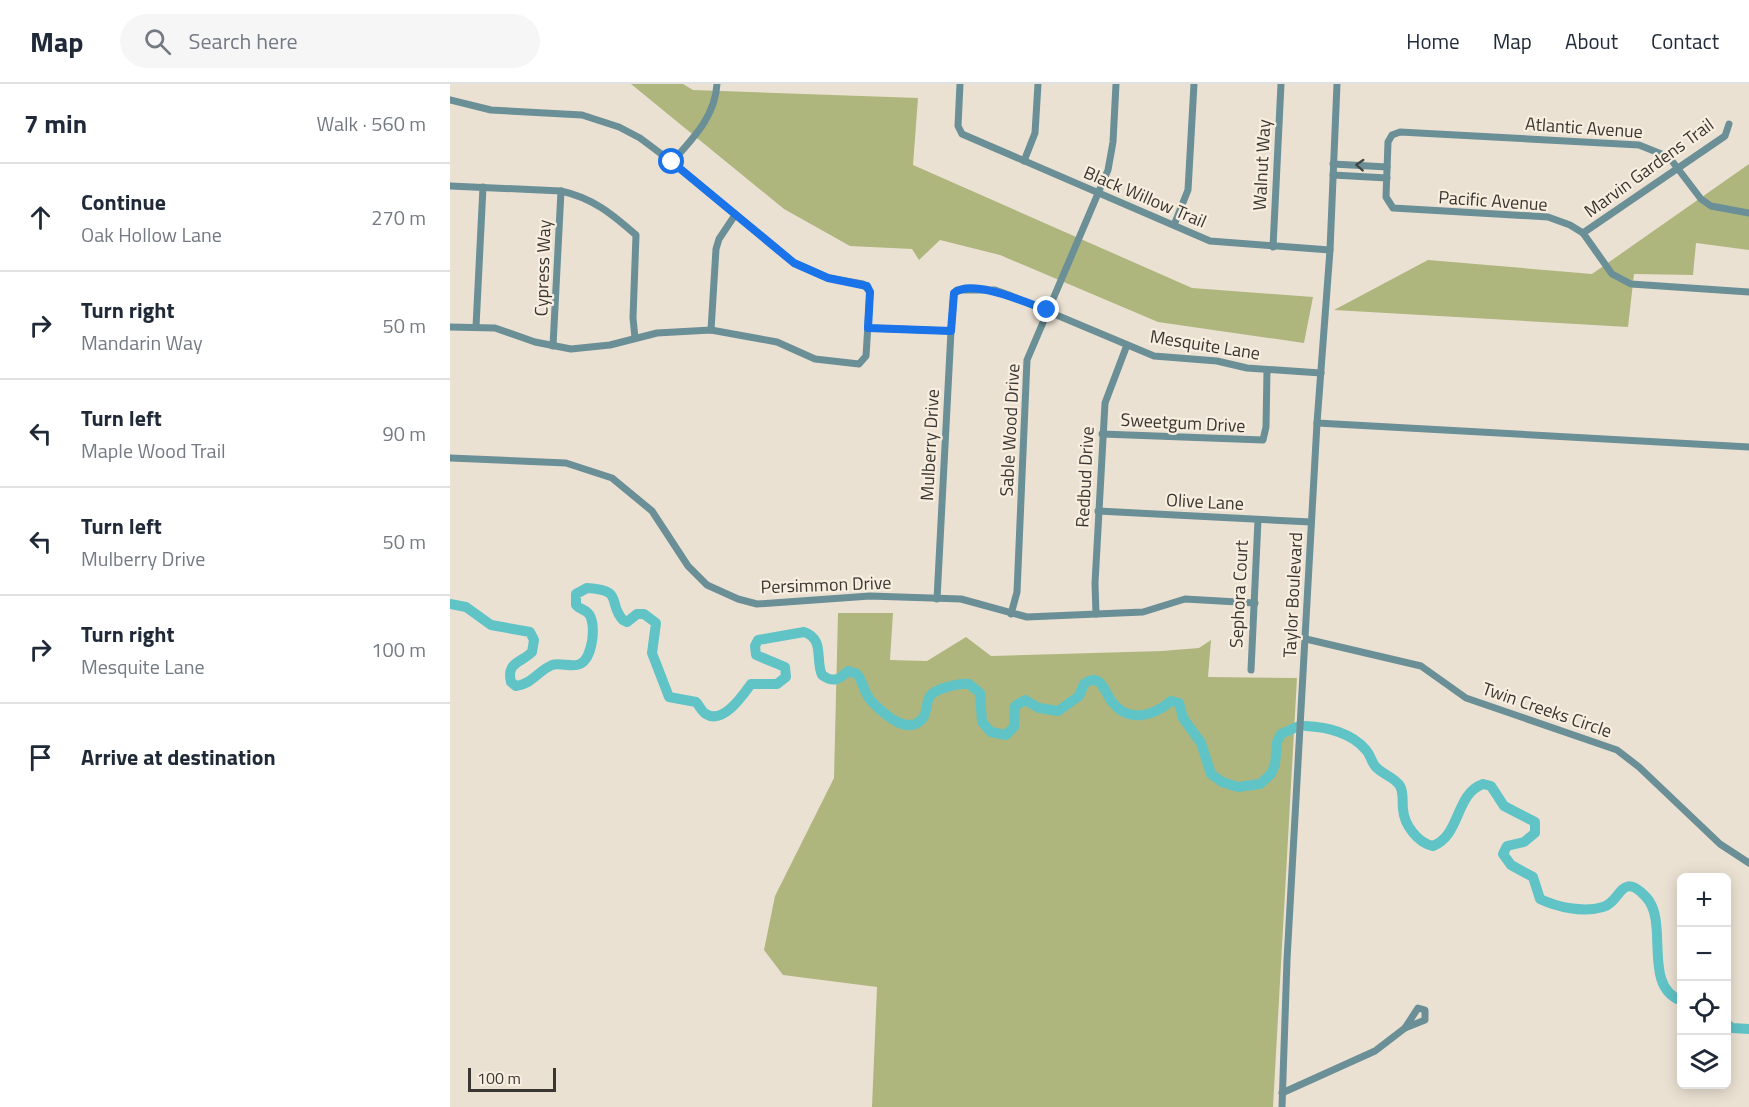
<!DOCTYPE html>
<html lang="en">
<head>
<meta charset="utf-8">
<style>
  body { margin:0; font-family:"Titillium Web",sans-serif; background:#f6f6f7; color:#1f2937 }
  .controls { position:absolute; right:18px; bottom:18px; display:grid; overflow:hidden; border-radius:9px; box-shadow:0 3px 15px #0003 }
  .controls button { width:54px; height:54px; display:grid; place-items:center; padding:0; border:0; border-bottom:2px solid #e0e1e3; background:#fff; color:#1f2937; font:30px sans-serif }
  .scale { position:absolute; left:18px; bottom:15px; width:88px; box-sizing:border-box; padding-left:6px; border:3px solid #3a3631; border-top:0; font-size:16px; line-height:21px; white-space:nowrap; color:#3a3631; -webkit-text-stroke:4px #f8eee0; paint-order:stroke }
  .stop { position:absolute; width:18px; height:18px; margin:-14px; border:4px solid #1a73e8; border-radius:50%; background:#fff }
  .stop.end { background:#1a73e8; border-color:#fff; box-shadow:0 2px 6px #0008 }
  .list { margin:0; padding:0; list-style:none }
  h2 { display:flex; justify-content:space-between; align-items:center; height:78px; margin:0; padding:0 24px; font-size:26px }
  h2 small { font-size:20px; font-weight:400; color:#747a83 }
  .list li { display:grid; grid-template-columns:39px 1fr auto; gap:18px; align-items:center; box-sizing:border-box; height:108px; padding:0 24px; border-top:2px solid #e0e1e3 }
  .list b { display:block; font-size:22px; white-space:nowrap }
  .list p { margin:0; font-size:20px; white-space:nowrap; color:#747a83 }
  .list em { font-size:20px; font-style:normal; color:#747a83 }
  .icon { flex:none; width:33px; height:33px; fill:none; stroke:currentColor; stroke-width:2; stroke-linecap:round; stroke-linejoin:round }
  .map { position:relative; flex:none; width:1299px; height:1023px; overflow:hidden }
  header { display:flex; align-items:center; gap:36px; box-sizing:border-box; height:84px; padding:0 30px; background:#fff; border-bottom:2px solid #e0e1e3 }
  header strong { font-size:28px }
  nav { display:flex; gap:33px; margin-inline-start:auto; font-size:21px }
  .search { width:420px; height:54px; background:#f6f6f7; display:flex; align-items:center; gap:15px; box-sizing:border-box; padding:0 21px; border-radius:33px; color:#747a83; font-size:22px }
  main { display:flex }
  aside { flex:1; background:#fff }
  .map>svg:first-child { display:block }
  .green { fill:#aeb67e }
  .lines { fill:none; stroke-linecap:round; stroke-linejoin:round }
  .river { stroke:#60c3c6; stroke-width:10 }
  .minor { stroke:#6b8f96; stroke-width:7 }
  .oneway { stroke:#444845 }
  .route { stroke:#1a73e8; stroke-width:8 }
  .labels { text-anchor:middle; stroke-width:4.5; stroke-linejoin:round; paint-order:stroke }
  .street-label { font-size:18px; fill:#3a3631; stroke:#f8eee0 }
</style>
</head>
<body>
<header>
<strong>Map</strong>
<div class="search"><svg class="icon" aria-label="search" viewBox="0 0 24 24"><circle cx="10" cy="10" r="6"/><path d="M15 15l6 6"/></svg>Search here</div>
<nav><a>Home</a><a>Map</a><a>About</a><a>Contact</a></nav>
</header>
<main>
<aside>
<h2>7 min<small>Walk · 560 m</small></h2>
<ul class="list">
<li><svg class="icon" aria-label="ahead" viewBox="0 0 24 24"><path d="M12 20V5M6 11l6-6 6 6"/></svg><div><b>Continue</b><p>Oak Hollow Lane</p></div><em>270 m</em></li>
<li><svg class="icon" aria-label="right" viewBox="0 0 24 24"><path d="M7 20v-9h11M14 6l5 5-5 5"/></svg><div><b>Turn right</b><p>Mandarin Way</p></div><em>50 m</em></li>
<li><svg class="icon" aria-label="left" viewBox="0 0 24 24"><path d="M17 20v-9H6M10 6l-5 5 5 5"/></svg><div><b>Turn left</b><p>Maple Wood Trail</p></div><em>90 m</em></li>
<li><svg class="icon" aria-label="left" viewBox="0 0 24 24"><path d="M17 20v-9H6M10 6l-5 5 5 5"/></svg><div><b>Turn left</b><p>Mulberry Drive</p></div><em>50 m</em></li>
<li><svg class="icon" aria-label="right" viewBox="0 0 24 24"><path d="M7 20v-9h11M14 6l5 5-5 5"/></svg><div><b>Turn right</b><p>Mesquite Lane</p></div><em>100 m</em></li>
<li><svg class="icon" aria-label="arrive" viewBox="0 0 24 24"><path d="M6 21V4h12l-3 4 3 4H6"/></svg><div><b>Arrive at destination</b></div></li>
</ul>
</aside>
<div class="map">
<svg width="1299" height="1023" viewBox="0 0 1299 1023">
  <rect width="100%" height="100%" fill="#ebe1d3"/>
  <g class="green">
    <path d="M 181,0 L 233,0 L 243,6 L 468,14 L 463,81 L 742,204 L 863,213 L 854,259 L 708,238 L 550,171 L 490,156 L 469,176 L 462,165 L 400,162 L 334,125 Z"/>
    <path d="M 1299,80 L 1299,166 L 1246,159 L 1243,191 L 1184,190 L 1178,243 L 884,226 L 978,176 L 1142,190 Z"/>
    <path d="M 388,529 L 443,529 L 440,576 L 477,577 L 516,553 L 541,572 L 712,567 L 749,564 L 761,556 L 758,593 L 847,594 L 823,1023 L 422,1023 L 427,903 L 333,891 L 314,866 L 325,812 L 384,694 Z"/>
  </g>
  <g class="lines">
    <g class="river">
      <path d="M 0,520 L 16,523 L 41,541 L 80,548 L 84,556 L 82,568 C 71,579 56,578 61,598 L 66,602 C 82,600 88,587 102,581 C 111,578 121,584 130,580 C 143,574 147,538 138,529 C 134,525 129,525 126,521 L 126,510 L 137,504 C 175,506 157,519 173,536 L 177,538 L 187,530 L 194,530 L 206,539 L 202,569 L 219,613 L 246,618 C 249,621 252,628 256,630 C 273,641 293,611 301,600 L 327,600 L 336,593 L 335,583 L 306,571 L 305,562 L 308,556 L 354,548 C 375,555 365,576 372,591 C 383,599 389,596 398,587 L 407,590 C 414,598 413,609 422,618 C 433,629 458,653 473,634 C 477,629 476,618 480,612 C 486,604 510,599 519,600 L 530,609 L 532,638 L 541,648 L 556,651 L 564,643 L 565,622 L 575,616 L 589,624 L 608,627 L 629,612 L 634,600 C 652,587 654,609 663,619 C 679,639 704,632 721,617 L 729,619 L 733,634 L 751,659 L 761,690 L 772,698 L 788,703 L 810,700 L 821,690 L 825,681 L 827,658 L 831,650 L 849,642"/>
      <path d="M 856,642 C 877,643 902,649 916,666 C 920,670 921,677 925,682 C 931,690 945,693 950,702 C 954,709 952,717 953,725 C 954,741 968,759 983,762 C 1011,751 1005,710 1033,700 L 1041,702 L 1054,722 L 1085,738 L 1085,749 L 1074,758 L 1057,762 L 1053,770 L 1061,781 L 1083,793 L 1090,815 C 1107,823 1133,829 1153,823 C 1171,818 1171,786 1196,813 C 1220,838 1191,903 1232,917"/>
      <path d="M 1276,939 L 1282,944 L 1299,945"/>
    </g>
    <g class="minor">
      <path d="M 510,0 L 508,42 L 512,50 L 760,157 L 880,166"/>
      <path d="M 0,16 L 41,26 L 132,31 L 169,43 L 190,54 L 222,78 L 344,179 L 378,194 L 413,200 L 420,208 L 416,272 L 409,280 L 365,275 L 327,258 L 261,246 L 207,249 L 160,261 L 121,265 L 85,258 L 45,244 L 0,243"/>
      <path d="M 574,77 L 585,49 L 588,0"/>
      <path d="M 222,78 C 243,54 265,33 267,0"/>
      <path d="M 883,80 L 937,83"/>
      <path d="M 883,91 L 937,94"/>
      <path d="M 0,102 L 111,107 C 143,114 162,130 186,151 L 183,234 L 185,254"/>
      <path d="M 1299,129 L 1261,122 L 1251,115 L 1219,73 L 1189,61 L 950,48 L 942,51 L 938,58 L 936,113 L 943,124 L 1098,133 L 1120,141 L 1133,149 L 1162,190 L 1181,200 L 1299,208"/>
      <path d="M 724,141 L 738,106 L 744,0"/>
      <path d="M 1133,149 L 1275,52 L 1279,40"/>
      <path d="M 823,163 L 831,0"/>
      <path d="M 26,243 L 33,103"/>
      <path d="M 418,244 L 501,247"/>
      <path d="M 261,246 L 266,165 L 269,155 L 285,131"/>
      <path d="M 103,262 L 111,107"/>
      <path d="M 867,339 L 1299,363"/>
      <path d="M 652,350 L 813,356 L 816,343 L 817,286"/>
      <path d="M 0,374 L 116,379 L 162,394 L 202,427 L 238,482 L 257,501 L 288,515 L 307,520 L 420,512 L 511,515 L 577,533 L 693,528 L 735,515 L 805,519"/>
      <path d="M 648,427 L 861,438"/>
      <path d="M 487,515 L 501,247 L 504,209 L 507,206 L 545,206 L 559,211 L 704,272 L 767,277 L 797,284 L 871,289"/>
      <path d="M 561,530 L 567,508 L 577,276 L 658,86 L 663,58 L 666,0"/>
      <path d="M 646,530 L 645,499 L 655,319 L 677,261"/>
      <path d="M 856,555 L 971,582 L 1016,614 L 1167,666 L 1189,683 L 1270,760 L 1299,779"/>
      <path d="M 801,586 L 808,436"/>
      <path d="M 968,924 L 975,926 L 975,936 L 955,944 Z"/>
      <path d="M 832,1009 L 925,967 L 955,944"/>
      <path d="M 832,1023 L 837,876 L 867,339 L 880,166 L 887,0"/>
    </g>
  </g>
  <defs><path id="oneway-chevron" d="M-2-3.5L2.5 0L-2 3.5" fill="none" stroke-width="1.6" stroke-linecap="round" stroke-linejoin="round" transform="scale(1.5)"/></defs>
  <use class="oneway" href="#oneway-chevron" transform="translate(910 81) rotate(-177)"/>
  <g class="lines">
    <path class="route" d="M 222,78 L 344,179 L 378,194 L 417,202 L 420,208 L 418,244 L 501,247 L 504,209 C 522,194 577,219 597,226"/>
  </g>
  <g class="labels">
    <g class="street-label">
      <text transform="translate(1134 44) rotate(4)" y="6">Atlantic Avenue</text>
      <text transform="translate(812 81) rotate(-87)" y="6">Walnut Way</text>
      <text transform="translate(1199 84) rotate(-36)" y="6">Marvin Gardens Trail</text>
      <text transform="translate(695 113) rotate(23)" y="6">Black Willow Trail</text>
      <text transform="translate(1043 117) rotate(4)" y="6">Pacific Avenue</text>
      <text transform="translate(93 184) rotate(-88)" y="6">Cypress Way</text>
      <text transform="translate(755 261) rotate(9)" y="6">Mesquite Lane</text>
      <text transform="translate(733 339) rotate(3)" y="6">Sweetgum Drive</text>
      <text transform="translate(560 346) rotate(-87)" y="6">Sable Wood Drive</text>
      <text transform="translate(480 361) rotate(-87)" y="6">Mulberry Drive</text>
      <text transform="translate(635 393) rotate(-87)" y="6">Redbud Drive</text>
      <text transform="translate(755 418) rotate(3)" y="6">Olive Lane</text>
      <text transform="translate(376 501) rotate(-2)" y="6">Persimmon Drive</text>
      <text transform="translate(789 510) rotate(-87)" y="6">Sephora Court</text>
      <text transform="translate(843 511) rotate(-87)" y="6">Taylor Boulevard</text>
      <text transform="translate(1097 626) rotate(19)" y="6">Twin Creeks Circle</text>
    </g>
  </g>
</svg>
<div class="controls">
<button>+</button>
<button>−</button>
<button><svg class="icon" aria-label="locate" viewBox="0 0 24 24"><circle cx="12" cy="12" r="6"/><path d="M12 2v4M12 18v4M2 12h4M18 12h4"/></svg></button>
<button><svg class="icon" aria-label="layers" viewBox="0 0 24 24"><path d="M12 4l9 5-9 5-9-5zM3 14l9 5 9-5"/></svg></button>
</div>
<div class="scale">100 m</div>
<div class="stop" style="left:222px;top:78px"></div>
<div class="stop end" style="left:597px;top:226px"></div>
</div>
</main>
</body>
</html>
